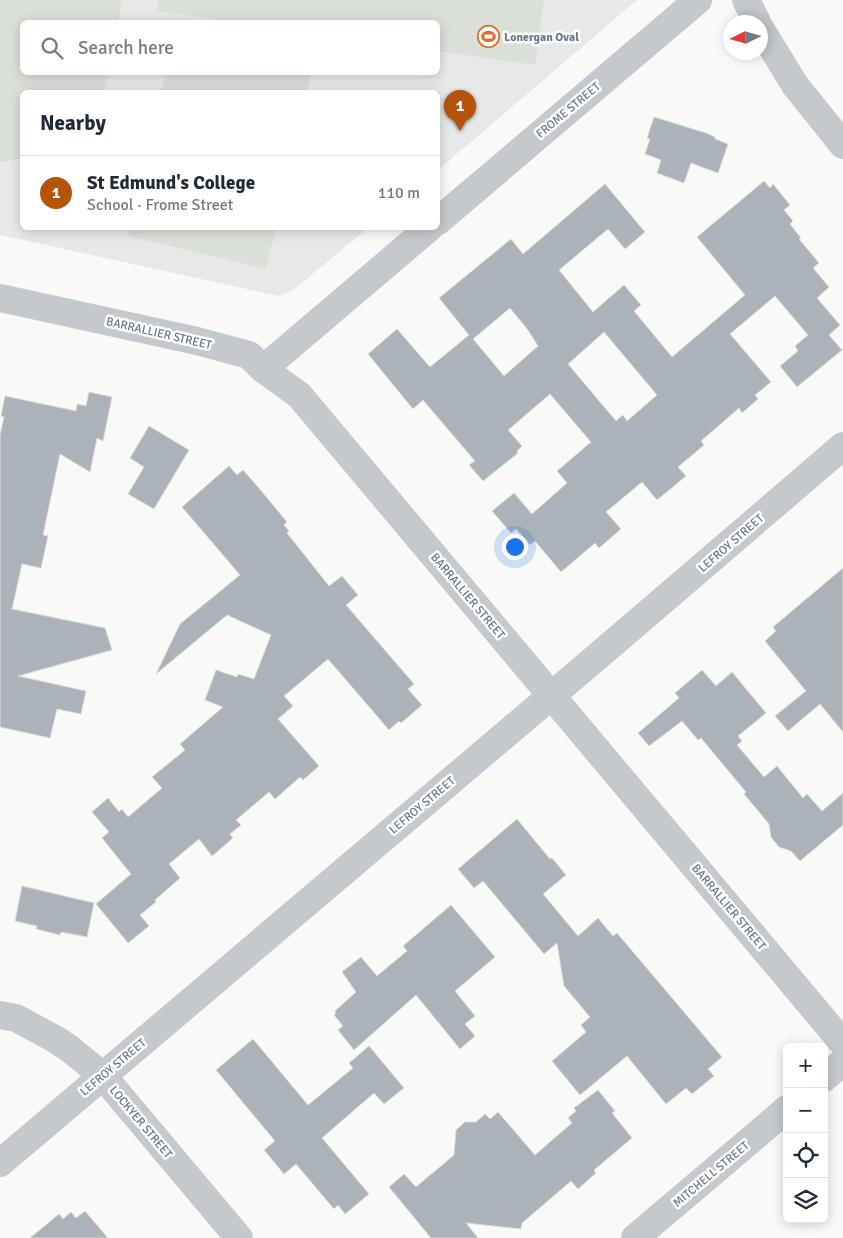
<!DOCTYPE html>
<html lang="en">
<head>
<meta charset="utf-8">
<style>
  body { margin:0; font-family:Signika,sans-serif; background:#f6f6f7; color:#1f2937 }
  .controls { position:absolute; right:15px; bottom:15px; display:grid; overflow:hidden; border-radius:8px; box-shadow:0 2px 12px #0003 }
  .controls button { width:45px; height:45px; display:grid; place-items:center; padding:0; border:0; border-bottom:1px solid #e0e1e3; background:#fff; color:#1f2937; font:25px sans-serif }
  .compass { position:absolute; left:723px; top:15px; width:45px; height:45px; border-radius:50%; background:#fff; box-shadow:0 2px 12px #0003; rotate:265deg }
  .you { position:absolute; left:514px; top:546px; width:18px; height:18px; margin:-12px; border:4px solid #fff; border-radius:50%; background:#1a73e8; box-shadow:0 0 0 8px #1a73e833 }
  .badge { display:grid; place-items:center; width:32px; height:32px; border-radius:50%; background:#b45309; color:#fff; font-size:16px; font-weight:700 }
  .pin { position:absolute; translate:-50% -41px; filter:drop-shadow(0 1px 2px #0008) }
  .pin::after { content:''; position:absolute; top:26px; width:18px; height:15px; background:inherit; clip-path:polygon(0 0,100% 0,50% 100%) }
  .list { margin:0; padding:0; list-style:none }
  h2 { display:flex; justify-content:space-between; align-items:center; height:65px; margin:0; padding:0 20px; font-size:21px }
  h2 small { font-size:16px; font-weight:400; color:#747a83 }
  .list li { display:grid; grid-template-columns:32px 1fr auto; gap:15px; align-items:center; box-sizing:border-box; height:75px; padding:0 20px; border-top:1px solid #e0e1e3 }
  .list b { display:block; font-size:19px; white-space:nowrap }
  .list p { margin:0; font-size:16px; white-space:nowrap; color:#747a83 }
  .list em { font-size:16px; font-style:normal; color:#747a83 }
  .icon { flex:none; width:28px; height:28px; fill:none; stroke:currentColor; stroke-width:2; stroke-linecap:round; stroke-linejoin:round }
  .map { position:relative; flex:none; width:843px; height:1238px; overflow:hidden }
  .search { position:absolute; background:#fff; box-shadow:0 2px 12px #0003; left:20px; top:20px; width:420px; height:55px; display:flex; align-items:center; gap:12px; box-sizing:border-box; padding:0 18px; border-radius:8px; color:#747a83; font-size:19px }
  .panel { position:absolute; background:#fff; box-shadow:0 2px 12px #0003; left:20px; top:90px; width:420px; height:140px; border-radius:8px }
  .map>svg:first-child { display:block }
  .built { fill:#e7e8e8; fill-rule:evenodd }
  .green { fill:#dae0d8 }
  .building { fill:#acb2b9; stroke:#dbdbd9; fill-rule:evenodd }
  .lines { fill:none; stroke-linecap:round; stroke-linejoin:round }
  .minor { stroke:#c5c8cc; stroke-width:28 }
  .labels { text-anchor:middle; stroke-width:5; stroke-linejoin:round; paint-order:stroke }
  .poi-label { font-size:12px; font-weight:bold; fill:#697687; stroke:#fff; text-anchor:start }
  .street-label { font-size:12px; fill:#697687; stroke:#fff }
</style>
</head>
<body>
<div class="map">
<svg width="843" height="1238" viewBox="0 0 843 1238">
  <rect width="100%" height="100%" fill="#f9f9f7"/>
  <path class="built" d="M 0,0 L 637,0 L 438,170 L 438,92 L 22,92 L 22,228 L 368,228 L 292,291 L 279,296 L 0,235 ZM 22,22 L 438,22 L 438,72 L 22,72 Z"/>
  <g class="green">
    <path d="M 0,0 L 122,0 L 118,22 L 22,22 L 22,72 L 108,73 L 104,92 L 22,92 L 22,158 L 4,162 L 0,161 Z"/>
    <path d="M 158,0 L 544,0 L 535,65 L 438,51 L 438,22 L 239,22 L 157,11 Z"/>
    <path d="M 166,73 L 166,72 L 312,73 L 307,92 L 161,92 Z"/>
    <path d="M 130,228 L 276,228 L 266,269 L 128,236 Z"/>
  </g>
  <g class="building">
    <path d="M 654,117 L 706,133 L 715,137 L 715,139 L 728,144 L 718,173 L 691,163 L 684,183 L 657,173 L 661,160 L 645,154 L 650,139 L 647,138 Z"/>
    <path d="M 764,181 L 770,188 L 773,184 L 790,205 L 784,210 L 793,221 L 790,224 L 801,238 L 799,239 L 819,263 L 813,268 L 829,287 L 817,298 L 840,325 L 829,335 L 842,350 L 797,387 L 780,366 L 798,351 L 795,346 L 808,335 L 775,296 L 730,334 L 771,382 L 755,395 L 758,399 L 742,413 L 739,408 L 701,441 L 704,445 L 678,467 L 686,476 L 657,500 L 642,482 L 606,512 L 621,529 L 599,548 L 595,543 L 561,572 L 535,541 L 530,545 L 516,529 L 511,533 L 492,511 L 514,493 L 532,514 L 567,483 L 557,471 L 591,442 L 556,401 L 550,394 L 508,430 L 522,446 L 517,451 L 518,453 L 483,481 L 469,465 L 475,461 L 423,400 L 413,409 L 368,354 L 397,329 L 430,367 L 469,335 L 439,298 L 511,239 L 523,254 L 605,184 L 645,232 L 625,249 L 608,229 L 559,270 L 593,312 L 624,285 L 641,305 L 634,311 L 672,357 L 745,295 L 697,237 ZM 510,308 L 528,330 L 538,346 L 504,376 L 473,339 ZM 604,332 L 657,395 L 627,421 L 623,415 L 616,421 L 568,364 Z"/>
    <path d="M 89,392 L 112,397 L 103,441 L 97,438 L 90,472 L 60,454 L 43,535 L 48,536 L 41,568 L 22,564 L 12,609 L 105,628 L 112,650 L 18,676 L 86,691 L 81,714 L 57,709 L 50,738 L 0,727 L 0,435 L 4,417 L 1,416 L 5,396 L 76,411 L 77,404 L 86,406 Z"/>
    <path d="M 149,426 L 189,450 L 154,509 L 128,494 L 144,467 L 130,458 Z"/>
    <path d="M 229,466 L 237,475 L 243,470 L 258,487 L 287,522 L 284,525 L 289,531 L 287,533 L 329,586 L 342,576 L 358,595 L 346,605 L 414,684 L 408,689 L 422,705 L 401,723 L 399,721 L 389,730 L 328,659 L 284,696 L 293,706 L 278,719 L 319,766 L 303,780 L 300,777 L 275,799 L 269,792 L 236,820 L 241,825 L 230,834 L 233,838 L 212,856 L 199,839 L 169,864 L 180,878 L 155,900 L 156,902 L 140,915 L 149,926 L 128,943 L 96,904 L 131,874 L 102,838 L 109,832 L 92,812 L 108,798 L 119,812 L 122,809 L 128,817 L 162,788 L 152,777 L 185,750 L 180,744 L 223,707 L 205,700 L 216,670 L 237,677 L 238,674 L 254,679 L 271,635 L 227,615 L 156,674 L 180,624 L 240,575 L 182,507 Z"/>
    <path d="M 843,568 L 843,732 L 820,704 L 788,731 L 775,716 L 806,691 L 765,641 L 776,631 L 773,627 Z"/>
    <path d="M 702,670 L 716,686 L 732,672 L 766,713 L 738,736 L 742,741 L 737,745 L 764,777 L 777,766 L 803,798 L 807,794 L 822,811 L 843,793 L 843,825 L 800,861 L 791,851 L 779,847 L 771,837 L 769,824 L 744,794 L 746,792 L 701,738 L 698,740 L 682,721 L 649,746 L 638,733 L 679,698 L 675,693 Z"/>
    <path d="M 517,819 L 550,859 L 552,858 L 566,875 L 543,894 L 578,936 L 598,918 L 613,936 L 617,933 L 722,1057 L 708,1069 L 714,1076 L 692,1094 L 686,1088 L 666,1104 L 627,1056 L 580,1095 L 552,1061 L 586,1032 L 581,1025 L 590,1017 L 564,986 L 557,943 L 544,954 L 483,881 L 474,888 L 458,869 Z"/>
    <path d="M 22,886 L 94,903 L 87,937 L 61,932 L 60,935 L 36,929 L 37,926 L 15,921 Z"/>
    <path d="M 451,905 L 495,957 L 455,991 L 475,1016 L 465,1024 L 475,1036 L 460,1049 L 416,995 L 354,1050 L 338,1030 L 343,1026 L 334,1015 L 336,1013 L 335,1011 L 356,992 L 342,972 L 361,957 L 377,976 L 407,951 L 403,946 Z"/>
    <path d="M 253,1039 L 308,1105 L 353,1068 L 349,1063 L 369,1046 L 404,1088 L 384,1104 L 374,1093 L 322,1138 L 369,1194 L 345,1214 L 338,1205 L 334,1209 L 296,1164 L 284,1174 L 264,1150 L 275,1141 L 216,1070 Z"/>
    <path d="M 598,1090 L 615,1111 L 612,1113 L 632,1138 L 594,1170 L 596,1173 L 578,1189 L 571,1181 L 522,1223 L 521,1229 L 466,1223 L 478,1238 L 431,1238 L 389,1187 L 404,1174 L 416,1187 L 454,1155 L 456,1130 L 465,1122 L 476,1122 L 485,1114 L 490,1119 L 498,1112 L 535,1155 L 572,1123 L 568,1118 L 576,1111 L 574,1108 Z"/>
    <path d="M 85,1211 L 108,1238 L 30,1238 L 59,1214 L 63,1219 L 71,1212 L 76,1218 Z"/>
  </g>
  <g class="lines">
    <g class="minor">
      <path d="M 746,0 L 757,22"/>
      <path d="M 760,28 L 795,85 L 843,145"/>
      <path d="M 438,221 L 698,0"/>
      <path d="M 0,298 L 197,341 L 249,355 L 263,369 L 299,395 L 843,1043"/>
      <path d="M 263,369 L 429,228"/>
      <path d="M 0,1015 L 16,1018 L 55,1039 L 70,1049 L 102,1075 L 239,1238"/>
      <path d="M 824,1078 L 843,1062"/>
      <path d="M 0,1163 L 591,662 L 843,446"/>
      <path d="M 635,1238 L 787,1109"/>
    </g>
  </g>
  <defs>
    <symbol id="stadium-ring" viewBox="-11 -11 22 22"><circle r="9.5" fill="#fff" stroke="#e06d2f" stroke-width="1.5"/><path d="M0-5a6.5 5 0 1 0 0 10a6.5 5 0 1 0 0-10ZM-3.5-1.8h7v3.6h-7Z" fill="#e06d2f"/></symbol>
  </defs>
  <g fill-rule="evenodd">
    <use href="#stadium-ring" x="476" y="24" width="25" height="25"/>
  </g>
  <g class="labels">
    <g class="poi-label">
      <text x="504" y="41">Lonergan Oval</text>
    </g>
    <g class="street-label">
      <text transform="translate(568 110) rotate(-40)" y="4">FROME STREET</text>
      <text transform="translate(159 333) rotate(13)" y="4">BARRALLIER STREET</text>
      <text transform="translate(731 543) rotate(-41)" y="4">LEFROY STREET</text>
      <text transform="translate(468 596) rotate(50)" y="4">BARRALLIER STREET</text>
      <text transform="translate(422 805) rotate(-40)" y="4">LEFROY STREET</text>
      <text transform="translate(729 907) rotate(50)" y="4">BARRALLIER STREET</text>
      <text transform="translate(113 1067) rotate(-40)" y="4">LEFROY STREET</text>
      <text transform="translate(141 1122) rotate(50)" y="4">LOCKYER STREET</text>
      <text transform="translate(711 1174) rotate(-40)" y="4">MITCHELL STREET</text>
    </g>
  </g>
</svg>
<div class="controls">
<button>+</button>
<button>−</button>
<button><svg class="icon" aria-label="locate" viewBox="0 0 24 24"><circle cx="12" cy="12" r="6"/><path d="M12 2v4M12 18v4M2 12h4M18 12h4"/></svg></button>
<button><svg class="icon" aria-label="layers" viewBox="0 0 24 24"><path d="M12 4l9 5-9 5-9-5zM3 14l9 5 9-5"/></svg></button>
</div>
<svg class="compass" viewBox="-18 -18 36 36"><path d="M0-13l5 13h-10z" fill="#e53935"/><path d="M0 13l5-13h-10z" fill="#747a83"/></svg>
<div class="you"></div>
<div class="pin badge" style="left:460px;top:131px">1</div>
<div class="search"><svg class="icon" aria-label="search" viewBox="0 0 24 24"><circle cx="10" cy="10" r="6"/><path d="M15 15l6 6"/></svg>Search here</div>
<section class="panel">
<h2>Nearby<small></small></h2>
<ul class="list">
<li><span class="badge">1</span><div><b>St Edmund's College</b><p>School · Frome Street</p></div><em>110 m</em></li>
</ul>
</section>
</div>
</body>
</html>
